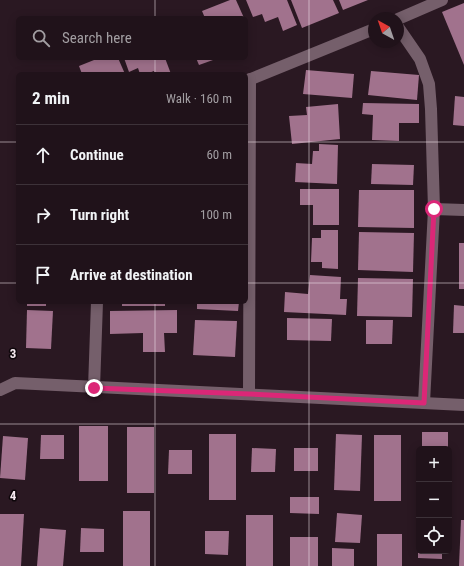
<!DOCTYPE html>
<html lang="en">
<head>
<meta charset="utf-8">
<style>
  body { margin:0; font-family:"Roboto Condensed",sans-serif; background:#2d2027; color:#f1f3f6 }
  .controls { position:absolute; right:12px; bottom:12px; display:grid; overflow:hidden; border-radius:6px; box-shadow:0 2px 10px #0003 }
  .controls button { width:36px; height:36px; display:grid; place-items:center; padding:0; border:0; border-bottom:1px solid #3d3239; background:#20121a; color:#f1f3f6; font:20px sans-serif }
  .compass { position:absolute; left:368px; top:12px; width:36px; height:36px; border-radius:50%; background:#20121a; box-shadow:0 2px 10px #0003; rotate:320deg }
  .stop { position:absolute; width:12px; height:12px; margin:-9px; border:3px solid #db2777; border-radius:50%; background:#fff }
  .stop.end { background:#db2777; border-color:#fff; box-shadow:0 1px 4px #0008 }
  .list { margin:0; padding:0; list-style:none }
  h2 { display:flex; justify-content:space-between; align-items:center; height:52px; margin:0; padding:0 16px; font-size:17px }
  h2 small { font-size:13px; font-weight:400; color:#a29ea2 }
  .list li { display:grid; grid-template-columns:26px 1fr auto; gap:12px; align-items:center; box-sizing:border-box; height:60px; padding:0 16px; border-top:1px solid #3d3239 }
  .list b { display:block; font-size:15px; white-space:nowrap }
  .list em { font-size:13px; font-style:normal; color:#a29ea2 }
  .icon { flex:none; width:22px; height:22px; fill:none; stroke:currentColor; stroke-width:2; stroke-linecap:round; stroke-linejoin:round }
  .map { position:relative; flex:none; width:464px; height:566px; overflow:hidden }
  .search { position:absolute; background:#20121a; box-shadow:0 2px 10px #0003; left:16px; top:16px; width:232px; height:44px; display:flex; align-items:center; gap:10px; box-sizing:border-box; padding:0 14px; border-radius:6px; color:#a29ea2; font-size:15px }
  .panel { position:absolute; background:#20121a; box-shadow:0 2px 10px #0003; left:16px; top:72px; width:232px; height:232px; border-radius:6px }
  .map>svg:first-child { display:block }
  .building { fill:#a1728d }
  .lines { fill:none; stroke-linecap:round; stroke-linejoin:round }
  .minor { stroke:#755f6b; stroke-width:12 }
  .route { stroke:#db2777; stroke-width:5 }
  .grid { fill:none; stroke:#f6e9f0; stroke-width:1; stroke-opacity:0.55 }
  .grid-label { font-size:13px; text-anchor:middle; font-weight:bold; fill:#f6e9f0; stroke:#0d060a; stroke-width:3; stroke-linejoin:round; paint-order:stroke }
</style>
</head>
<body>
<div class="map">
<svg width="464" height="566" viewBox="0 0 464 566">
  <rect width="100%" height="100%" fill="#2a1822"/>
  <g class="building">
    <path d="M 230,0 L 236,0 L 244,18 L 205,18 L 202,11 Z"/>
    <path d="M 246,0 L 287,0 L 297,25 L 283,31 L 278,17 L 265,22 L 262,14 L 253,17 Z"/>
    <path d="M 291,0 L 333,0 L 339,13 L 302,28 Z"/>
    <path d="M 339,0 L 368,0 L 343,10 Z"/>
    <path d="M 464,3 L 464,65 L 442,12 Z"/>
    <path d="M 99,58 L 118,58 L 125,74 L 82,74 L 79,66 Z"/>
    <path d="M 124,58 L 165,58 L 171,74 L 155,74 L 154,71 L 146,74 L 140,74 L 138,68 L 129,72 Z"/>
    <path d="M 196,58 L 212,58 L 213,60 L 199,65 Z"/>
    <path d="M 306,70 L 354,74 L 352,98 L 303,94 Z"/>
    <path d="M 371,71 L 419,75 L 417,100 L 368,95 Z"/>
    <path d="M 455,96 L 464,97 L 464,126 L 453,125 Z"/>
    <path d="M 363,103 L 419,104 L 419,123 L 399,123 L 399,141 L 372,140 L 373,115 L 362,114 Z"/>
    <path d="M 338,104 L 340,139 L 292,144 L 289,116 L 307,115 L 306,107 Z"/>
    <path d="M 319,144 L 338,145 L 337,184 L 295,182 L 296,163 L 312,164 L 313,151 L 319,151 Z"/>
    <path d="M 372,164 L 414,165 L 413,185 L 371,184 Z"/>
    <path d="M 300,189 L 339,189 L 339,225 L 313,225 L 313,205 L 300,205 Z"/>
    <path d="M 359,190 L 414,190 L 414,228 L 358,227 Z"/>
    <path d="M 321,230 L 338,230 L 338,269 L 322,268 L 322,262 L 311,262 L 312,238 L 321,238 Z"/>
    <path d="M 359,232 L 414,233 L 413,272 L 358,270 Z"/>
    <rect x="459" y="243" width="5" height="46"/>
    <path d="M 310,275 L 341,277 L 340,299 L 347,299 L 346,315 L 284,312 L 285,292 L 308,294 Z"/>
    <path d="M 358,278 L 413,279 L 412,317 L 357,316 Z"/>
    <rect x="27" y="302" width="19" height="4"/>
    <rect x="122" y="302" width="43" height="4"/>
    <path d="M 197,302 L 239,302 L 238,311 L 197,309 Z"/>
    <path d="M 454,305 L 464,306 L 464,333 L 453,333 Z"/>
    <path d="M 27,310 L 53,311 L 51,349 L 26,348 Z"/>
    <path d="M 177,310 L 177,333 L 164,333 L 165,352 L 143,352 L 143,333 L 110,334 L 110,311 Z"/>
    <path d="M 287,318 L 332,319 L 331,341 L 287,340 Z"/>
    <path d="M 195,320 L 237,321 L 235,357 L 193,355 Z"/>
    <path d="M 366,320 L 393,320 L 392,344 L 366,344 Z"/>
    <rect x="79" y="426" width="29" height="55"/>
    <rect x="127" y="427" width="27" height="66"/>
    <rect x="422" y="432" width="26" height="17"/>
    <rect x="209" y="434" width="27" height="66"/>
    <path d="M 336,434 L 362,435 L 360,491 L 334,490 Z"/>
    <path d="M 41,435 L 64,435 L 64,459 L 40,459 Z"/>
    <rect x="374" y="435" width="27" height="66"/>
    <path d="M 3,436 L 28,438 L 25,480 L 0,478 Z"/>
    <path d="M 252,448 L 276,449 L 275,472 L 251,472 Z"/>
    <rect x="294" y="448" width="24" height="23"/>
    <path d="M 169,450 L 192,450 L 192,474 L 168,474 Z"/>
    <path d="M 290,497 L 319,497 L 319,514 L 290,513 Z"/>
    <rect x="123" y="511" width="27" height="55"/>
    <path d="M 337,513 L 362,515 L 360,543 L 335,542 Z"/>
    <path d="M 0,514 L 24,514 L 21,566 L 0,566 Z"/>
    <rect x="246" y="515" width="27" height="51"/>
    <path d="M 461,520 L 464,520 L 464,566 L 459,566 Z"/>
    <path d="M 40,528 L 66,530 L 63,566 L 37,566 Z"/>
    <path d="M 81,528 L 104,529 L 104,552 L 80,552 Z"/>
    <path d="M 205,531 L 229,531 L 228,555 L 205,554 Z"/>
    <rect x="377" y="534" width="25" height="32"/>
    <rect x="290" y="537" width="28" height="29"/>
    <path d="M 332,548 L 354,549 L 354,566 L 332,566 Z"/>
    <path d="M 418,551 L 442,551 L 442,559 L 418,558 Z"/>
  </g>
  <g class="lines">
    <g class="minor">
      <path d="M 398,19 L 442,0"/>
      <path d="M 398,27 L 420,59 L 429,84 L 431,109 L 434,209 L 424,403"/>
      <path d="M 246,81 L 374,29"/>
      <path d="M 434,209 L 464,210"/>
      <path d="M 94,388 L 97,302"/>
      <path d="M 0,390 L 15,383 L 464,405"/>
      <path d="M 249,394 L 250,79"/>
    </g>
  </g>
  <g class="lines">
    <path class="route" d="M 94,388 L 249,394 L 424,403 L 434,209"/>
  </g>
  <path class="grid" d="M 155,0 L 155,18M 309,0 L 309,566M 155,58 L 155,74M 0,142 L 18,142M 246,142 L 464,142M 0,283 L 18,283M 246,283 L 464,283M 155,302 L 155,566M 0,424 L 464,424"/>
  <g class="grid-label">
    <text x="13" y="358">3</text>
    <text x="13" y="500">4</text>
  </g>
</svg>
<div class="controls">
<button>+</button>
<button>−</button>
<button><svg class="icon" aria-label="locate" viewBox="0 0 24 24"><circle cx="12" cy="12" r="6"/><path d="M12 2v4M12 18v4M2 12h4M18 12h4"/></svg></button>
</div>
<svg class="compass" viewBox="-18 -18 36 36"><path d="M0-13l5 13h-10z" fill="#e53935"/><path d="M0 13l5-13h-10z" fill="#a29ea2"/></svg>
<div class="stop" style="left:434px;top:209px"></div>
<div class="stop end" style="left:94px;top:388px"></div>
<div class="search"><svg class="icon" aria-label="search" viewBox="0 0 24 24"><circle cx="10" cy="10" r="6"/><path d="M15 15l6 6"/></svg>Search here</div>
<section class="panel">
<h2>2 min<small>Walk · 160 m</small></h2>
<ul class="list">
<li><svg class="icon" aria-label="ahead" viewBox="0 0 24 24"><path d="M12 20V5M6 11l6-6 6 6"/></svg><div><b>Continue</b></div><em>60 m</em></li>
<li><svg class="icon" aria-label="right" viewBox="0 0 24 24"><path d="M7 20v-9h11M14 6l5 5-5 5"/></svg><div><b>Turn right</b></div><em>100 m</em></li>
<li><svg class="icon" aria-label="arrive" viewBox="0 0 24 24"><path d="M6 21V4h12l-3 4 3 4H6"/></svg><div><b>Arrive at destination</b></div></li>
</ul>
</section>
</div>
</body>
</html>
